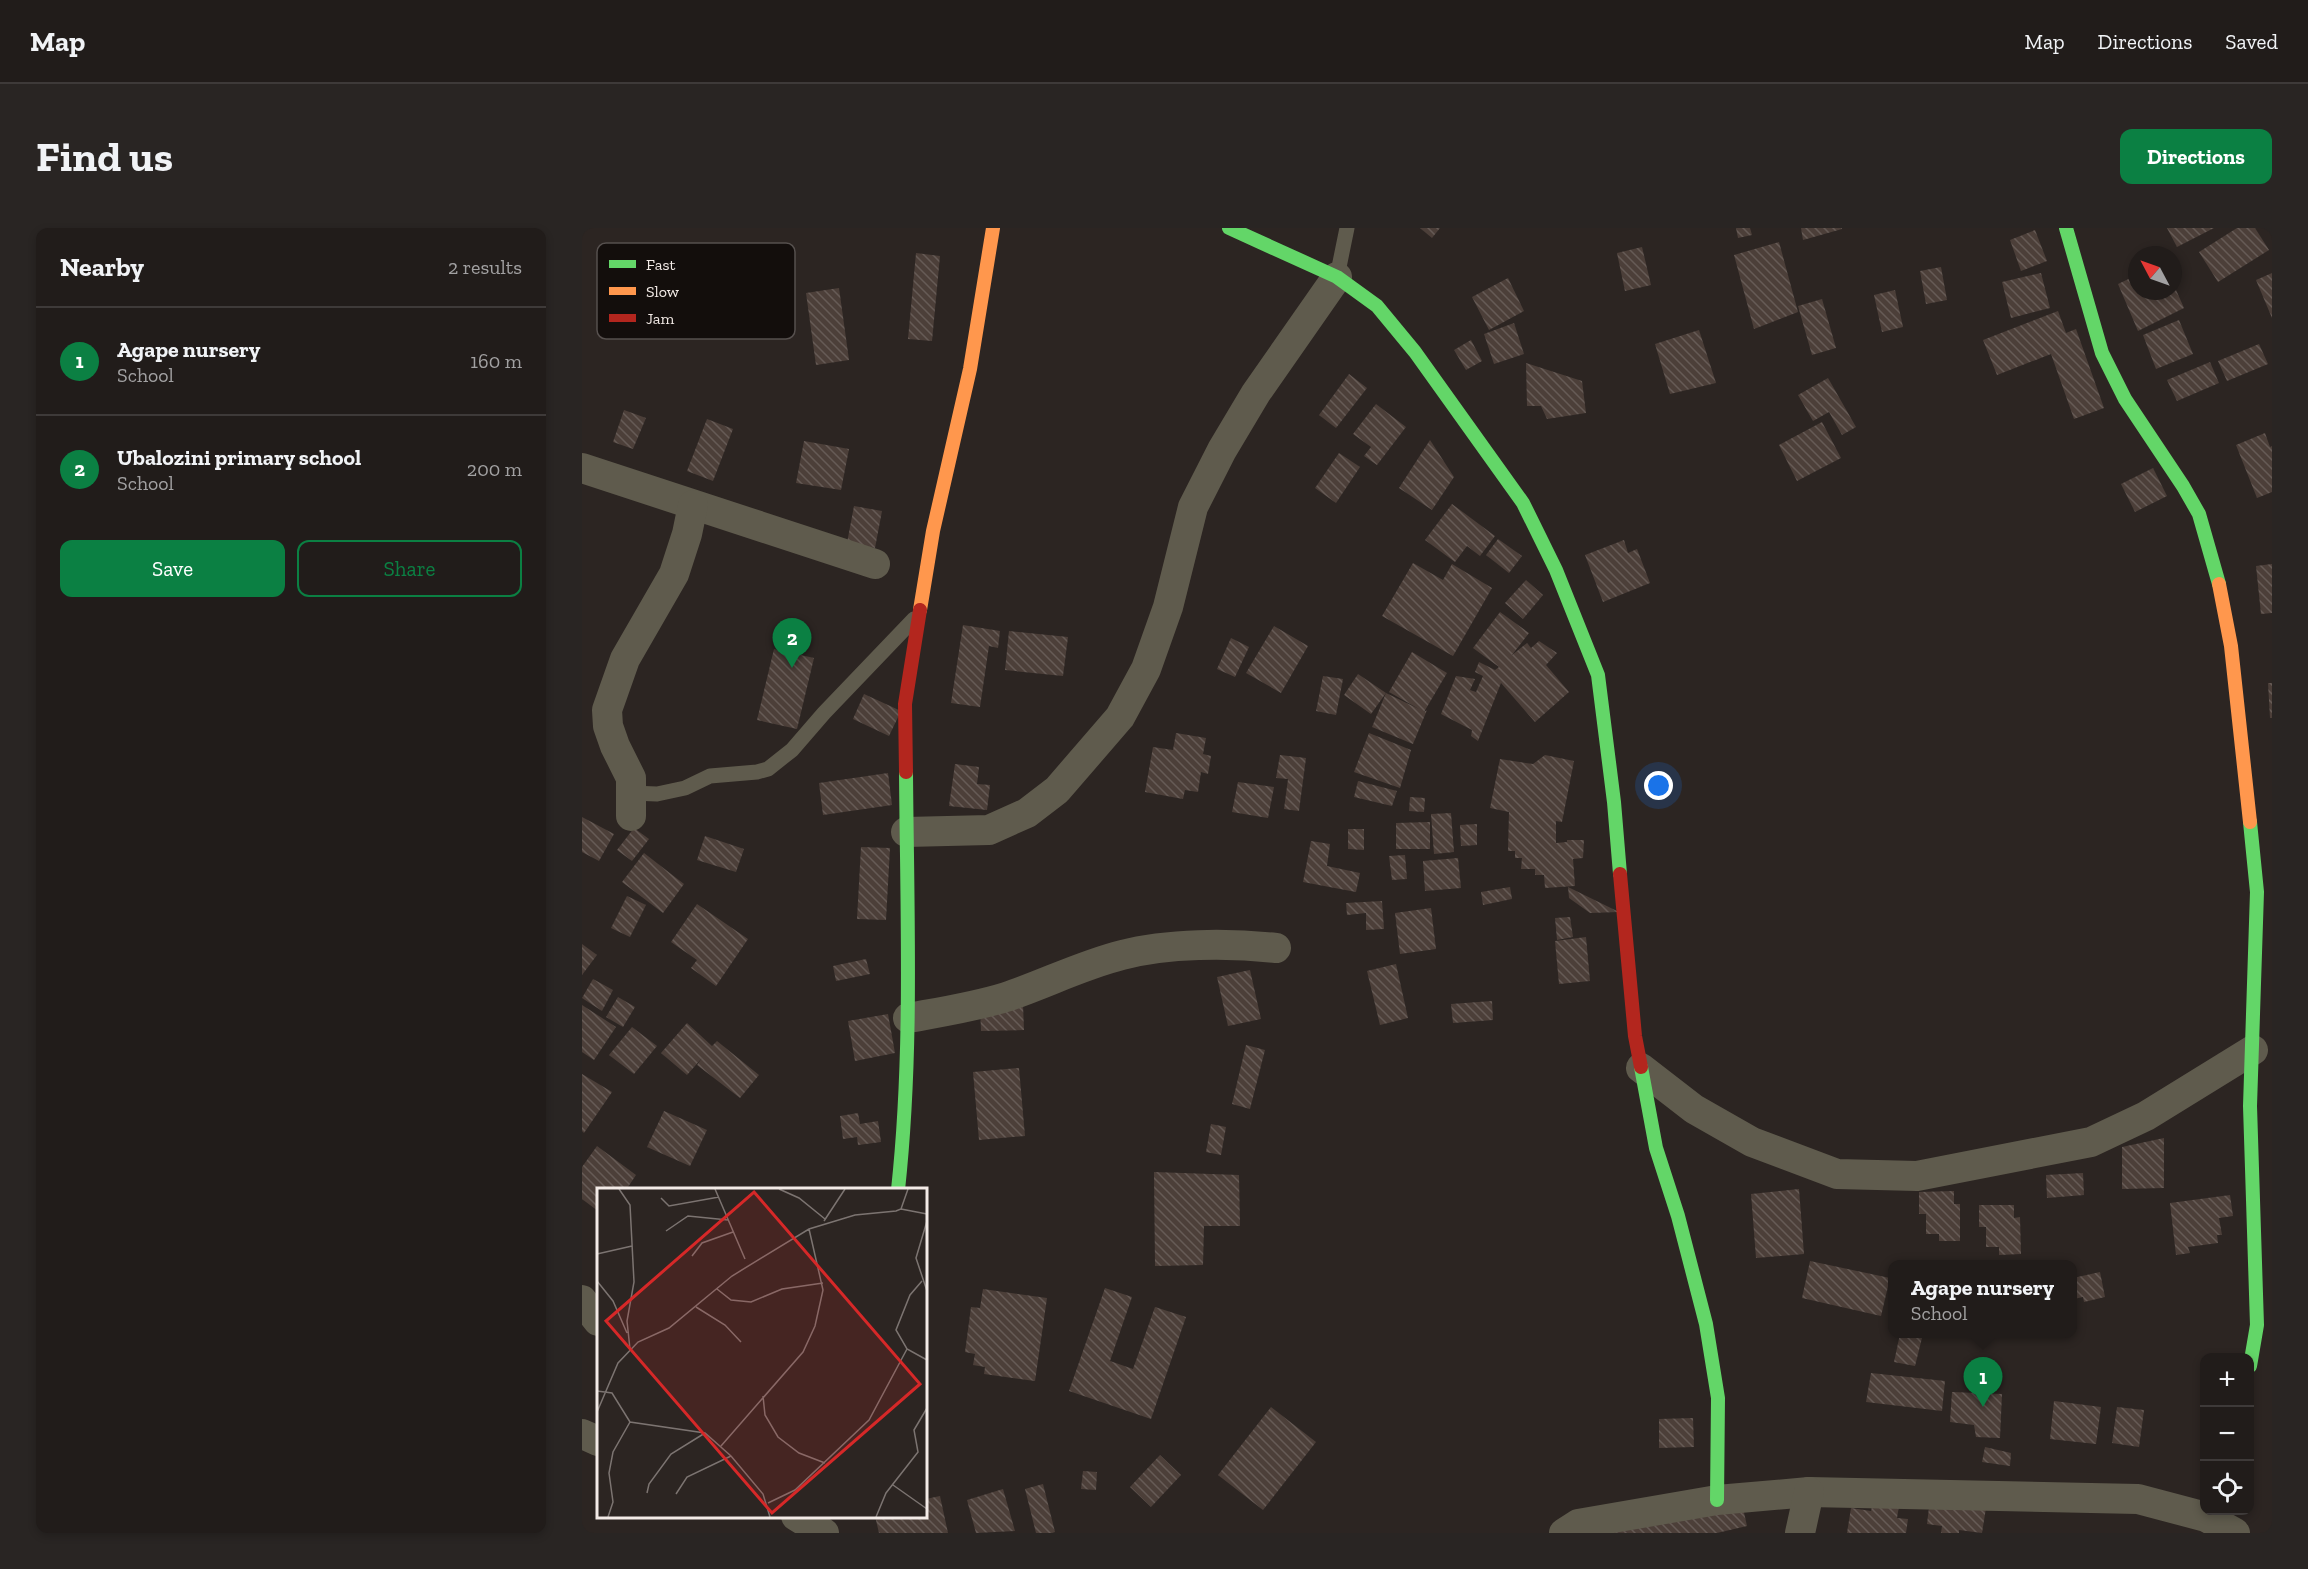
<!DOCTYPE html>
<html lang="en">
<head>
<meta charset="utf-8">
<style>
  body { margin:0; font-family:"Zilla Slab",serif; background:#292523; color:#f1f3f6 }
  .controls { position:absolute; right:18px; bottom:18px; display:grid; overflow:hidden; border-radius:12px; box-shadow:0 3px 9px #0003 }
  .controls button { width:54px; height:54px; display:grid; place-items:center; padding:0; border:0; border-bottom:2px solid #3e3a39; background:#211c1a; color:#f1f3f6; font:30px sans-serif }
  .compass { position:absolute; left:1546px; top:18px; width:54px; height:54px; border-radius:50%; background:#211c1a; box-shadow:0 3px 9px #0003; rotate:311deg }
  .you { position:absolute; left:1077px; top:558px; width:21px; height:21px; margin:-15px; border:4px solid #fff; border-radius:50%; background:#1a73e8; box-shadow:0 0 0 9px #1a73e833 }
  .badge { display:grid; place-items:center; width:39px; height:39px; border-radius:50%; background:#0b8043; color:#fff; font-size:20px; font-weight:700 }
  .pin { position:absolute; translate:-50% -50px; filter:drop-shadow(0 2px 3px #0008) }
  .pin::after { content:''; position:absolute; top:32px; width:21px; height:18px; background:inherit; clip-path:polygon(0 0,100% 0,50% 100%) }
  .popup { position:absolute; left:1306px; top:1032px; width:189px; height:78px; box-sizing:border-box; display:grid; place-content:center; border-radius:12px; background:#211c1a; filter:drop-shadow(0 2px 4px #0005); font-size:20px; white-space:nowrap; color:#a2a1a2 }
  .popup b { font-size:22px; color:#f1f3f6 }
  .popup::after { content:''; position:absolute; left:50%; top:100%; margin-left:-12px; border:12px solid transparent; border-top-color:#211c1a }
  .list { margin:0; padding:0; list-style:none }
  h2 { display:flex; justify-content:space-between; align-items:center; height:78px; margin:0; padding:0 24px; font-size:26px }
  h2 small { font-size:20px; font-weight:400; color:#a2a1a2 }
  .list li { display:grid; grid-template-columns:39px 1fr auto; gap:18px; align-items:center; box-sizing:border-box; height:108px; padding:0 24px; border-top:2px solid #3e3a39 }
  .list b { display:block; font-size:22px; white-space:nowrap }
  .list p { margin:0; font-size:20px; white-space:nowrap; color:#a2a1a2 }
  .list em { font-size:20px; font-style:normal; color:#a2a1a2 }
  .actions { display:flex; gap:12px; padding:18px 24px }
  .actions a { flex:1; padding:14px 0; border:2px solid #0b8043; border-radius:12px; text-align:center; font-size:21px; color:#0b8043 }
  .actions .main { background:#0b8043; color:#fff }
  .icon { flex:none; width:33px; height:33px; fill:none; stroke:currentColor; stroke-width:2; stroke-linecap:round; stroke-linejoin:round }
  .map { position:relative; flex:none; width:1690px; height:1305px; overflow:hidden; border-radius:12px }
  header { display:flex; align-items:center; gap:36px; box-sizing:border-box; height:84px; padding:0 30px; background:#211c1a; border-bottom:2px solid #3e3a39 }
  header strong { font-size:28px }
  nav { display:flex; gap:33px; margin-inline-start:auto; font-size:21px }
  .intro { display:flex; align-items:center; justify-content:space-between; box-sizing:border-box; height:144px; padding:0 36px }
  h1 { margin:0; font-size:42px }
  .button { padding:15px 27px; border-radius:12px; background:#0b8043; color:#fff; font-size:21px; font-weight:700 }
  main { display:flex; gap:36px; padding:0 36px }
  aside { flex:1; background:#211c1a; border-radius:12px; box-shadow:0 3px 9px #0003 }
  .map>svg:first-child { display:block }
  .building { fill:url(#building-back-hatch) }
  .lines { fill:none; stroke-linecap:round; stroke-linejoin:round }
  .lane { stroke:#5f5b4d; stroke-width:15 }
  .street { stroke:#5f5b4d; stroke-width:30 }
  .fast { stroke:#63d668; stroke-width:14 }
  .slow { stroke:#ff974d; stroke-width:14 }
  .jam { stroke:#b3261e; stroke-width:14 }
  .inset-road { fill:none; stroke:#7c7471; stroke-width:1.5 }
  .view { fill:#d62828; fill-opacity:0.15; stroke:#d62828; stroke-width:3 }
  .inset-edge { fill:none; stroke:#f3ebe7; stroke-width:3 }
  .key { fill:#130e0c; stroke:#56504e; stroke-width:1.5 }
  .key-label { font-size:16px; fill:#f3ebe7 }
</style>
</head>
<body>
<header>
<strong>Map</strong>
<nav><a>Map</a><a>Directions</a><a>Saved</a></nav>
</header>
<div class="intro"><h1>Find us</h1><a class="button">Directions</a></div>
<main>
<aside>
<h2>Nearby<small>2 results</small></h2>
<ul class="list">
<li><span class="badge">1</span><div><b>Agape nursery</b><p>School</p></div><em>160 m</em></li>
<li><span class="badge">2</span><div><b>Ubalozini primary school</b><p>School</p></div><em>200 m</em></li>
</ul>
<div class="actions"><a class="main">Save</a><a>Share</a></div>
</aside>
<div class="map">
<svg width="1690" height="1305" viewBox="0 0 1690 1305">
  <defs>
    <pattern id="building-back-hatch" width="6" height="6" patternUnits="userSpaceOnUse" patternTransform="scale(1.5)"><rect width="6" height="6" fill="#4c3f39"/><path d="M-1 5l2 2M0 0l6 6M5-1l2 2" fill="none" stroke="#665b56"/></pattern>
  </defs>
  <rect width="100%" height="100%" fill="#2c2522"/>
  <g class="building">
    <path d="M 838,0 L 858,0 L 850,10 Z"/>
    <path d="M 1154,0 L 1168,0 L 1170,7 L 1156,10 Z"/>
    <path d="M 1219,0 L 1260,0 L 1260,1 L 1221,12 Z"/>
    <path d="M 1585,0 L 1632,0 L 1595,19 Z"/>
    <path d="M 1655,0 L 1673,0 L 1687,22 L 1636,54 L 1617,24 Z"/>
    <path d="M 1453,2 L 1465,33 L 1439,43 L 1428,12 Z"/>
    <path d="M 1197,14 L 1216,84 L 1172,101 L 1152,27 Z"/>
    <path d="M 1060,19 L 1069,57 L 1043,63 L 1035,25 Z"/>
    <path d="M 334,25 L 358,28 L 350,113 L 326,111 Z"/>
    <path d="M 1359,39 L 1365,72 L 1344,76 L 1338,43 Z"/>
    <path d="M 1459,45 L 1468,80 L 1429,90 L 1420,54 Z"/>
    <path d="M 1690,45 L 1690,90 L 1674,52 Z"/>
    <path d="M 1555,47 L 1555,63 L 1591,63 L 1591,55 L 1602,80 L 1556,103 L 1536,56 Z"/>
    <path d="M 926,50 L 942,83 L 907,102 L 890,69 Z"/>
    <path d="M 257,60 L 267,132 L 234,137 L 224,65 Z"/>
    <path d="M 1313,62 L 1321,99 L 1300,104 L 1292,67 Z"/>
    <path d="M 1240,71 L 1254,120 L 1230,127 L 1216,78 Z"/>
    <path d="M 1476,83 L 1484,105 L 1494,101 L 1522,180 L 1492,191 L 1469,126 L 1415,147 L 1401,112 Z"/>
    <path d="M 1597,92 L 1611,126 L 1574,141 L 1561,107 Z"/>
    <path d="M 932,95 L 942,126 L 912,136 L 902,106 Z"/>
    <path d="M 1117,102 L 1134,155 L 1088,166 L 1073,116 Z"/>
    <path d="M 889,112 L 900,133 L 884,142 L 872,122 Z"/>
    <path d="M 1677,116 L 1686,136 L 1645,153 L 1636,133 Z"/>
    <path d="M 1628,134 L 1637,155 L 1595,173 L 1585,152 Z"/>
    <path d="M 944,135 L 1000,153 L 1004,185 L 965,191 L 959,178 L 945,178 Z"/>
    <path d="M 767,146 L 785,160 L 754,200 L 737,187 Z"/>
    <path d="M 1246,150 L 1274,199 L 1260,207 L 1247,184 L 1231,193 L 1216,167 Z"/>
    <path d="M 794,176 L 824,199 L 795,237 L 782,228 L 789,219 L 771,206 Z"/>
    <path d="M 42,182 L 64,190 L 51,221 L 31,214 Z"/>
    <path d="M 125,191 L 151,201 L 131,253 L 105,243 Z"/>
    <path d="M 1240,194 L 1259,230 L 1215,253 L 1197,217 Z"/>
    <path d="M 1683,205 L 1688,219 L 1690,218 L 1690,264 L 1675,270 L 1654,217 Z"/>
    <path d="M 848,212 L 872,249 L 850,282 L 817,260 Z"/>
    <path d="M 222,213 L 267,221 L 259,262 L 214,255 Z"/>
    <path d="M 757,225 L 778,239 L 754,275 L 733,260 Z"/>
    <path d="M 1571,240 L 1585,268 L 1553,284 L 1539,256 Z"/>
    <path d="M 870,276 L 913,308 L 898,328 L 885,318 L 873,334 L 843,312 Z"/>
    <path d="M 272,278 L 300,283 L 293,320 L 265,315 Z"/>
    <path d="M 916,311 L 940,328 L 927,345 L 904,327 Z"/>
    <path d="M 1042,312 L 1046,325 L 1055,321 L 1068,355 L 1021,374 L 1003,327 Z"/>
    <path d="M 831,335 L 861,352 L 870,336 L 910,360 L 871,428 L 800,388 Z"/>
    <path d="M 1690,336 L 1690,385 L 1679,386 L 1674,338 Z"/>
    <path d="M 944,352 L 961,367 L 941,391 L 923,375 Z"/>
    <path d="M 918,384 L 947,405 L 930,427 L 945,415 L 949,420 L 957,413 L 975,425 L 964,437 L 987,464 L 953,494 L 919,455 L 896,513 L 889,508 L 890,502 L 859,486 L 874,448 L 893,451 L 888,462 L 894,464 L 901,448 L 893,444 L 897,434 L 913,442 L 917,439 L 891,420 Z"/>
    <path d="M 381,397 L 418,403 L 416,420 L 407,418 L 398,479 L 369,475 Z"/>
    <path d="M 692,398 L 726,418 L 699,465 L 664,445 Z"/>
    <path d="M 427,403 L 486,409 L 481,448 L 423,442 Z"/>
    <path d="M 649,410 L 667,419 L 653,449 L 635,441 Z"/>
    <path d="M 192,421 L 232,430 L 215,501 L 175,492 Z"/>
    <path d="M 830,424 L 865,445 L 842,484 L 845,482 L 831,516 L 790,499 L 804,465 L 837,481 L 807,464 Z"/>
    <path d="M 776,446 L 804,465 L 789,486 L 762,467 Z"/>
    <path d="M 741,448 L 761,451 L 754,487 L 734,483 Z"/>
    <path d="M 1686,455 L 1690,455 L 1690,490 L 1688,490 Z"/>
    <path d="M 282,466 L 319,483 L 307,508 L 271,491 Z"/>
    <path d="M 594,505 L 624,510 L 621,526 L 629,528 L 626,546 L 619,544 L 616,564 L 603,562 L 601,571 L 563,564 L 571,519 L 591,522 Z"/>
    <path d="M 787,505 L 829,522 L 818,560 L 772,544 Z"/>
    <path d="M 698,527 L 724,530 L 717,583 L 702,581 L 706,551 L 694,550 Z"/>
    <path d="M 963,527 L 992,533 L 980,594 L 974,593 L 974,615 L 985,614 L 985,612 L 1002,612 L 1001,630 L 991,631 L 993,658 L 963,660 L 962,647 L 953,647 L 953,641 L 939,641 L 940,630 L 933,630 L 933,623 L 926,623 L 927,584 L 908,580 L 918,531 L 951,536 Z"/>
    <path d="M 373,536 L 397,539 L 395,556 L 408,557 L 405,582 L 367,578 Z"/>
    <path d="M 306,545 L 310,577 L 241,587 L 237,555 Z"/>
    <path d="M 776,553 L 815,563 L 810,578 L 772,569 Z"/>
    <path d="M 656,554 L 692,559 L 686,590 L 650,584 Z"/>
    <path d="M 828,569 L 843,570 L 842,584 L 827,583 Z"/>
    <path d="M 869,585 L 872,624 L 852,626 L 849,586 Z"/>
    <path d="M 0,589 L 32,606 L 17,633 L 0,624 Z"/>
    <path d="M 848,594 L 848,621 L 814,621 L 814,595 Z"/>
    <path d="M 895,596 L 895,617 L 879,618 L 878,597 Z"/>
    <path d="M 52,600 L 67,611 L 50,633 L 35,622 Z"/>
    <path d="M 766,601 L 782,601 L 782,622 L 766,621 Z"/>
    <path d="M 123,608 L 162,621 L 154,644 L 115,632 Z"/>
    <path d="M 729,613 L 748,616 L 745,638 L 778,645 L 774,664 L 721,654 Z"/>
    <path d="M 279,619 L 308,620 L 304,692 L 275,691 Z"/>
    <path d="M 62,625 L 102,656 L 81,685 L 40,654 Z"/>
    <path d="M 823,627 L 825,651 L 810,652 L 807,628 Z"/>
    <path d="M 876,630 L 879,660 L 843,663 L 841,633 Z"/>
    <path d="M 928,659 L 930,671 L 901,677 L 899,664 Z"/>
    <path d="M 986,659 L 1037,684 L 1008,685 L 987,670 Z"/>
    <path d="M 45,668 L 64,677 L 48,709 L 29,700 Z"/>
    <path d="M 800,673 L 802,701 L 784,702 L 784,685 L 765,687 L 764,675 Z"/>
    <path d="M 115,676 L 166,711 L 134,758 L 109,740 L 115,732 L 89,714 Z"/>
    <path d="M 849,680 L 854,721 L 818,726 L 813,685 Z"/>
    <path d="M 988,689 L 991,709 L 975,712 L 973,690 Z"/>
    <path d="M 1004,709 L 1008,753 L 977,756 L 973,713 Z"/>
    <path d="M 0,716 L 15,727 L 0,747 Z"/>
    <path d="M 284,731 L 288,746 L 254,753 L 251,738 Z"/>
    <path d="M 814,736 L 826,790 L 798,797 L 785,743 Z"/>
    <path d="M 668,742 L 679,791 L 646,798 L 635,749 Z"/>
    <path d="M 11,751 L 31,762 L 20,783 L 0,770 Z"/>
    <path d="M 36,769 L 53,779 L 41,799 L 24,789 Z"/>
    <path d="M 910,773 L 911,792 L 871,795 L 869,776 Z"/>
    <path d="M 441,776 L 442,802 L 399,803 L 398,777 Z"/>
    <path d="M 0,777 L 34,799 L 12,832 L 0,824 Z"/>
    <path d="M 306,786 L 313,825 L 273,833 L 266,793 Z"/>
    <path d="M 105,795 L 130,818 L 135,813 L 177,847 L 158,870 L 115,837 L 120,830 L 105,847 L 79,825 Z"/>
    <path d="M 50,799 L 75,818 L 52,846 L 27,827 Z"/>
    <path d="M 664,817 L 683,822 L 668,881 L 650,876 Z"/>
    <path d="M 437,840 L 443,908 L 397,912 L 391,844 Z"/>
    <path d="M 0,846 L 30,864 L 2,905 L 0,903 Z"/>
    <path d="M 82,883 L 125,902 L 108,938 L 65,919 Z"/>
    <path d="M 276,885 L 278,896 L 296,893 L 299,914 L 276,917 L 275,909 L 261,911 L 258,888 Z"/>
    <path d="M 629,896 L 644,899 L 639,927 L 624,924 Z"/>
    <path d="M 1582,910 L 1582,960 L 1540,961 L 1540,919 Z"/>
    <path d="M 15,918 L 54,947 L 44,962 L 16,962 L 16,983 L 0,971 L 0,939 Z"/>
    <path d="M 572,944 L 657,947 L 658,998 L 622,998 L 621,1037 L 573,1038 Z"/>
    <path d="M 1501,945 L 1502,967 L 1465,970 L 1464,947 Z"/>
    <path d="M 1217,961 L 1222,1026 L 1174,1030 L 1169,966 Z"/>
    <path d="M 1372,963 L 1372,976 L 1378,976 L 1378,1013 L 1357,1013 L 1357,1006 L 1344,1006 L 1344,986 L 1337,986 L 1337,964 Z"/>
    <path d="M 1648,967 L 1651,988 L 1637,990 L 1640,1007 L 1635,1007 L 1636,1015 L 1606,1019 L 1608,1025 L 1594,1027 L 1588,975 Z"/>
    <path d="M 1397,977 L 1432,977 L 1432,990 L 1438,989 L 1439,1026 L 1417,1027 L 1417,1019 L 1404,1019 L 1404,999 L 1397,999 Z"/>
    <path d="M 1228,1033 L 1308,1050 L 1299,1088 L 1220,1070 Z"/>
    <path d="M 1518,1044 L 1523,1069 L 1502,1074 L 1501,1069 L 1492,1071 L 1491,1050 Z"/>
    <path d="M 523,1060 L 550,1069 L 528,1133 L 551,1141 L 573,1079 L 604,1089 L 569,1191 L 487,1163 Z"/>
    <path d="M 401,1061 L 465,1070 L 453,1153 L 402,1146 L 403,1139 L 391,1137 L 393,1126 L 383,1124 L 389,1079 L 398,1080 Z"/>
    <path d="M 1318,1106 L 1341,1106 L 1333,1138 L 1312,1134 Z"/>
    <path d="M 1289,1145 L 1363,1153 L 1360,1183 L 1284,1174 Z"/>
    <path d="M 1370,1164 L 1420,1166 L 1418,1210 L 1394,1209 L 1392,1197 L 1368,1194 Z"/>
    <path d="M 1472,1173 L 1519,1179 L 1514,1216 L 1468,1211 Z"/>
    <path d="M 689,1179 L 734,1214 L 681,1282 L 636,1247 Z"/>
    <path d="M 1535,1179 L 1562,1182 L 1557,1219 L 1530,1215 Z"/>
    <path d="M 1111,1190 L 1112,1219 L 1077,1220 L 1077,1191 Z"/>
    <path d="M 1403,1219 L 1429,1225 L 1428,1238 L 1400,1234 Z"/>
    <path d="M 578,1227 L 599,1247 L 569,1279 L 548,1259 Z"/>
    <path d="M 501,1243 L 515,1244 L 514,1262 L 499,1261 Z"/>
    <path d="M 461,1256 L 473,1304 L 470,1305 L 454,1305 L 443,1261 Z"/>
    <path d="M 421,1261 L 433,1303 L 394,1305 L 385,1272 Z"/>
    <path d="M 358,1268 L 366,1305 L 297,1305 L 293,1288 L 344,1288 L 344,1271 Z"/>
    <path d="M 1159,1271 L 1165,1298 L 1135,1305 L 1028,1305 Z"/>
    <path d="M 1348,1271 L 1404,1280 L 1400,1305 L 1377,1302 L 1377,1305 L 1359,1305 L 1360,1298 L 1345,1296 Z"/>
    <path d="M 1291,1274 L 1317,1278 L 1315,1290 L 1326,1291 L 1324,1305 L 1265,1305 L 1269,1280 L 1289,1283 Z"/>
  </g>
  <g class="lines">
    <g class="lane">
      <path d="M 755,49 L 765,0"/>
      <path d="M 49,565 L 75,566 L 103,560 L 128,548 L 175,544 L 186,541 L 210,522 L 242,485 L 332,391"/>
    </g>
    <g class="street">
      <path d="M 0,240 L 293,336"/>
      <path d="M 49,588 L 49,550 L 33,518 L 26,498 L 25,482 L 43,431 L 92,346 L 105,306 L 111,277"/>
      <path d="M 324,604 L 407,602 L 445,585 L 475,562 L 538,489 L 564,441 L 586,379 L 611,279 L 640,222 L 674,165 L 755,49"/>
      <path d="M 326,790 C 359,784 392,779 424,769 C 463,756 500,737 540,727 C 586,715 647,715 694,720"/>
      <path d="M 1059,840 L 1112,881 L 1170,914 L 1255,946 L 1335,948 L 1509,914 L 1564,888 L 1671,822"/>
      <path d="M 0,1072 L 16,1093"/>
      <path d="M 0,1206 L 16,1213"/>
      <path d="M 214,1288 L 242,1305"/>
      <path d="M 982,1305 L 996,1296 L 1135,1272 L 1227,1264 L 1556,1271 L 1624,1289 L 1653,1305"/>
      <path d="M 1218,1305 L 1227,1264"/>
    </g>
    <g class="fast">
      <path d="M 647,0 L 755,49 L 795,78 L 833,124 L 941,275 L 974,342 L 1016,447 L 1032,574 L 1038,646"/>
      <path d="M 1484,0 L 1520,125 L 1543,171 L 1601,258 L 1617,286 L 1637,356"/>
      <path d="M 1668,594 L 1675,664 L 1668,878 L 1675,1097 L 1668,1138"/>
      <path d="M 1059,839 L 1074,920 L 1096,988 L 1124,1096 L 1136,1170 L 1135,1272"/>
      <path d="M 316,962 C 331,823 325,683 324,544"/>
    </g>
    <g class="slow">
      <path d="M 1637,356 L 1649,418 L 1668,594"/>
      <path d="M 338,382 L 351,303 L 388,141 L 411,0"/>
    </g>
    <g class="jam">
      <path d="M 324,544 L 323,476 L 338,382"/>
      <path d="M 1038,646 L 1053,808 L 1059,839"/>
    </g>
  </g>
  <g transform="translate(15 960)">
    <rect width="330" height="330" fill="#2c2522"/>
    <path class="inset-road" d="M 22,1 L 33,17 L 37,94 L 30,133 L 33,161M 118,1 L 148,71M 182,1 L 202,10 L 228,31M 64,10 L 72,18 L 122,9M 304,21 L 330,26M 227,33 L 248,1M 330,33 L 319,70 L 330,103M 69,43 L 91,28 L 131,32M 0,66 L 35,58M 95,68 L 105,55 L 136,44M 0,93 L 16,113 L 30,145M 325,93 L 313,107 L 299,142 L 310,161 L 330,172M 120,101 L 134,112 L 154,114 L 185,101 L 226,95M 99,119 L 128,137 L 144,154M 0,203 L 15,205 L 33,234 L 108,245 L 134,268 L 166,306 L 173,329M 166,208 L 168,227 L 181,249 L 202,265 L 228,275M 0,224 L 21,175 L 41,154 L 72,140 L 135,88 L 212,41 L 258,27 L 299,23 L 304,21 L 311,1M 124,258 L 206,164 L 218,138 L 226,102 L 212,41M 296,297 L 330,321M 50,305 L 52,296 L 74,266 L 108,245M 79,306 L 90,289 L 134,268M 171,315 L 198,302 L 272,232 L 310,161M 11,329 L 16,314 L 12,285 L 16,264 L 33,234M 279,329 L 289,305 L 321,264 L 317,242 L 330,220"/>
    <path class="view" d="M 157,4 L 323,196 L 175,325 L 9,133 Z"/>
    <rect width="330" height="330" class="inset-edge"/>
  </g>
  <rect x="15" y="15" width="198" height="96" rx="9" class="key"/>
  <rect x="27" y="32" width="27" height="8" fill="#63d668"/>
  <rect x="27" y="59" width="27" height="8" fill="#ff974d"/>
  <rect x="27" y="86" width="27" height="8" fill="#b3261e"/>
  <g class="key-label">
    <text x="64" y="42">Fast</text>
    <text x="64" y="69">Slow</text>
    <text x="64" y="96">Jam</text>
  </g>
</svg>
<div class="controls">
<button>+</button>
<button>−</button>
<button><svg class="icon" aria-label="locate" viewBox="0 0 24 24"><circle cx="12" cy="12" r="6"/><path d="M12 2v4M12 18v4M2 12h4M18 12h4"/></svg></button>
</div>
<svg class="compass" viewBox="-18 -18 36 36"><path d="M0-13l5 13h-10z" fill="#e53935"/><path d="M0 13l5-13h-10z" fill="#a2a1a2"/></svg>
<div class="you"></div>
<div class="pin badge" style="left:1401px;top:1179px">1</div>
<div class="popup"><b>Agape nursery</b>School</div>
<div class="pin badge" style="left:210px;top:440px">2</div>
</div>
</main>
</body>
</html>
